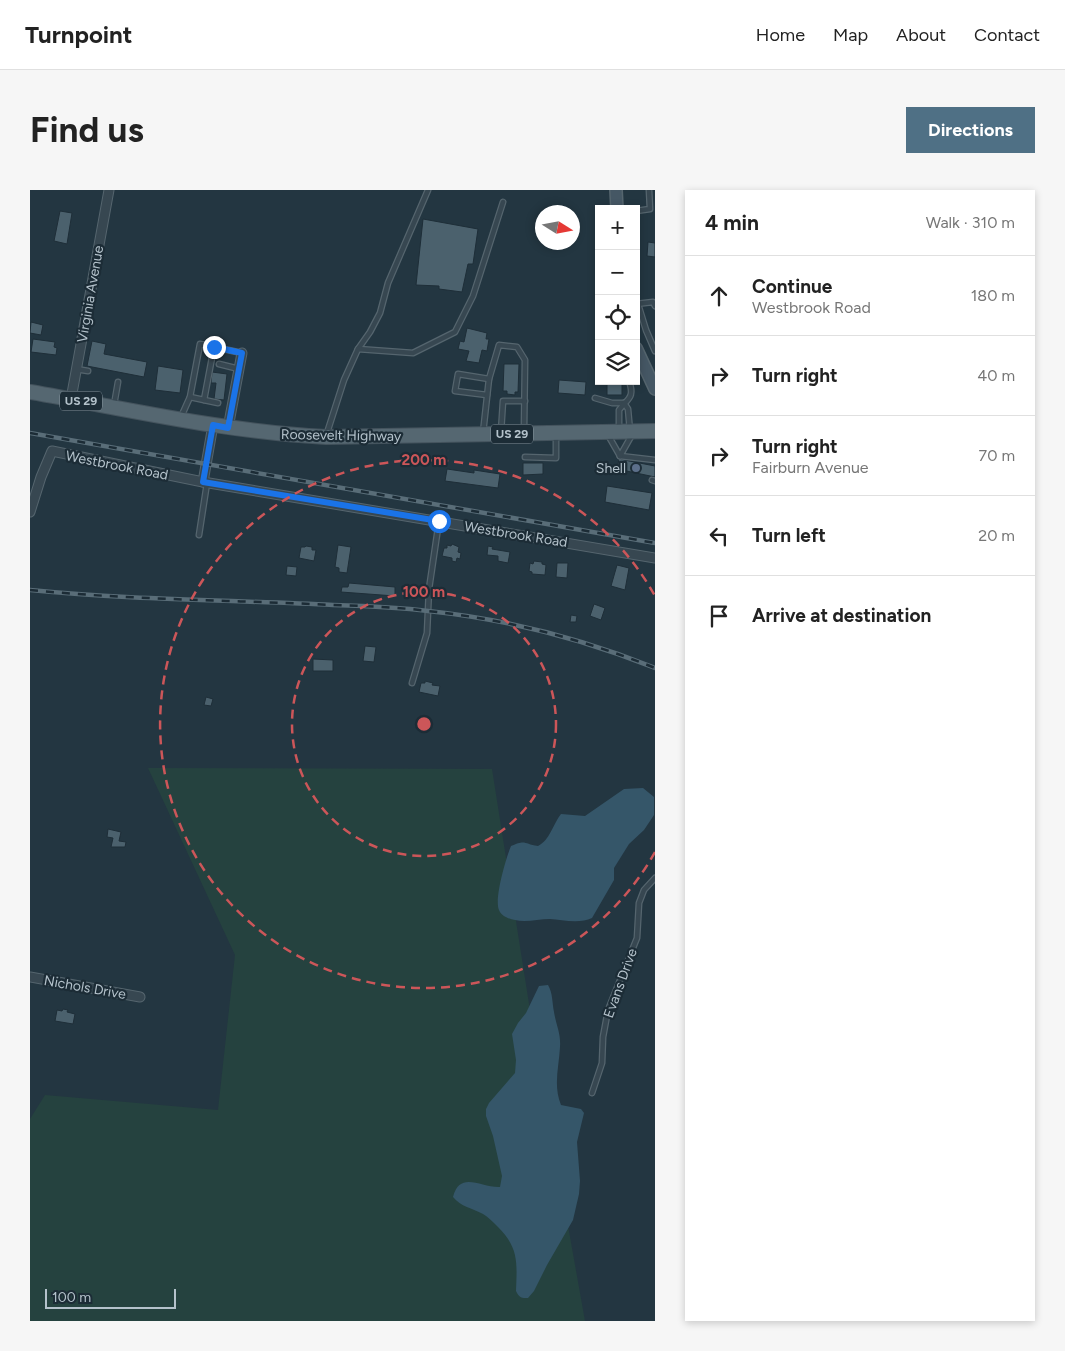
<!DOCTYPE html>
<html lang="en">
<head>
<meta charset="utf-8">
<style>
  body { margin:0; font-family:Figtree,sans-serif; background:#f6f6f6; color:#222 }
  .controls { position:absolute; right:15px; top:15px; display:grid; overflow:hidden; border-radius:0px; box-shadow:0 2px 8px #0003 }
  .controls button { width:45px; height:45px; display:grid; place-items:center; padding:0; border:0; border-bottom:1px solid #e0e0e0; background:#fff; color:#222; font:25px sans-serif }
  .compass { position:absolute; left:505px; top:15px; width:45px; height:45px; border-radius:50%; background:#fff; box-shadow:0 2px 8px #0003; rotate:101deg }
  .scale { position:absolute; left:15px; bottom:12px; width:131px; box-sizing:border-box; padding-left:5px; border:2px solid #b4c2cb; border-top:0; font-size:14px; line-height:18px; white-space:nowrap; color:#b4c2cb; -webkit-text-stroke:4px #1c2c36; paint-order:stroke }
  .stop { position:absolute; width:15px; height:15px; margin:-11px; border:4px solid #1a73e8; border-radius:50%; background:#fff }
  .stop.end { background:#1a73e8; border-color:#fff; box-shadow:0 1px 5px #0008 }
  .list { margin:0; padding:0; list-style:none }
  h2 { display:flex; justify-content:space-between; align-items:center; height:65px; margin:0; padding:0 20px; font-size:21px }
  h2 small { font-size:16px; font-weight:400; color:#767676 }
  .list li { display:grid; grid-template-columns:32px 1fr auto; gap:15px; align-items:center; box-sizing:border-box; height:80px; padding:0 20px; border-top:1px solid #e0e0e0 }
  .list b { display:block; font-size:19px; white-space:nowrap }
  .list p { margin:0; font-size:16px; white-space:nowrap; color:#767676 }
  .list em { font-size:16px; font-style:normal; color:#767676 }
  .icon { flex:none; width:28px; height:28px; fill:none; stroke:currentColor; stroke-width:2; stroke-linecap:round; stroke-linejoin:round }
  .map { position:relative; flex:none; width:625px; height:1131px; overflow:hidden; border-radius:0px }
  header { display:flex; align-items:center; gap:30px; box-sizing:border-box; height:70px; padding:0 25px; background:#fff; border-bottom:1px solid #e0e0e0 }
  header strong { font-size:24px }
  nav { display:flex; gap:28px; margin-inline-start:auto; font-size:18px }
  .intro { display:flex; align-items:center; justify-content:space-between; box-sizing:border-box; height:120px; padding:0 30px }
  h1 { margin:0; font-size:35px }
  .button { padding:12px 22px; border-radius:0px; background:#4f7085; color:#fff; font-size:18px; font-weight:700 }
  main { display:flex; gap:30px; padding:0 30px }
  aside { flex:1; background:#fff; border-radius:0px; box-shadow:0 2px 8px #0003 }
  .map>svg:first-child { display:block }
  .green { fill:#25423f }
  .water { fill:#355669 }
  .building { fill:#4b616d; stroke:#1e2e38 }
  .lines { fill:none; stroke-linecap:round; stroke-linejoin:round }
  .lane-casing { stroke:#55656e; stroke-width:7 }
  .street-casing { stroke:#55656e; stroke-width:11 }
  .secondary-casing { stroke:#55656e; stroke-width:14 }
  .primary-casing { stroke:#44535d; stroke-width:16 }
  .lane { stroke:#374751; stroke-width:4.5 }
  .street { stroke:#374751; stroke-width:9 }
  .secondary { stroke:#455764; stroke-width:11 }
  .primary { stroke:#556771; stroke-width:14 }
  .rail-casing { stroke:#596d78; stroke-width:4.5 }
  .rail { stroke:#1c2c36; stroke-width:2.5; stroke-dasharray:8; stroke-linecap:butt }
  .route { stroke:#1a73e8; stroke-width:6 }
  .ring { fill:none; stroke:#cc5659; stroke-width:2.5; stroke-dasharray:9 6 }
  .service-dot { fill:#5c6f8a; stroke:#1c2c36; stroke-width:2 }
  .labels { text-anchor:middle; stroke-width:4.5; stroke-linejoin:round; paint-order:stroke }
  .shield { fill:#1c2c36; stroke:#86959e; stroke-width:1 }
  .shield-label { font-size:12px; font-weight:bold; fill:#b4c2cb }
  .street-label { font-size:14px; fill:#b4c2cb; stroke:#1c2c36 }
  .poi-label { font-size:14px; fill:#b4c2cb; stroke:#1c2c36; text-anchor:end }
  .centre { fill:#cc5659; stroke:#1c2c36; stroke-width:2.5 }
  .ring-label { font-size:15px; text-anchor:middle; font-weight:bold; fill:#cc5659; stroke:#1c2c36; stroke-width:4.5; stroke-linejoin:round; paint-order:stroke }
</style>
</head>
<body>
<header>
<strong>Turnpoint</strong>
<nav><a>Home</a><a>Map</a><a>About</a><a>Contact</a></nav>
</header>
<div class="intro"><h1>Find us</h1><a class="button">Directions</a></div>
<main>
<div class="map">
<svg width="625" height="1131" viewBox="0 0 625 1131">
  <rect width="100%" height="100%" fill="#233641"/>
  <path class="green" d="M 118,578 L 462,579 L 503,839 L 555,1131 L 0,1131 L 0,929 L 15,905 L 188,920 L 205,765 Z"/>
  <g class="water">
    <path d="M 613,598 L 624,607 L 624,625 L 614,640 L 599,654 L 584,678 L 584,690 L 562,728 C 550,734 532,730 520,729 C 508,729 496,733 485,730 C 479,729 471,726 469,720 C 464,709 476,668 481,656 C 496,649 494,654 508,656 C 520,650 523,634 531,624 L 555,626 L 594,599 Z"/>
    <path d="M 518,795 C 523,804 522,812 524,822 C 526,835 531,843 530,857 C 529,877 523,895 531,915 L 551,919 L 554,923 L 547,952 L 550,991 L 549,1004 L 543,1030 L 517,1075 L 504,1101 L 498,1108 C 492,1108 489,1108 486,1101 C 487,1073 489,1058 468,1037 C 463,1032 458,1027 453,1024 C 442,1018 431,1017 423,1007 C 430,980 451,998 470,997 L 472,986 L 463,946 L 456,926 L 456,919 L 459,913 L 485,883 L 486,870 L 482,844 L 488,833 L 496,823 L 509,796 Z"/>
  </g>
  <g class="building">
    <path d="M 30,21 L 42,23 L 37,54 L 24,51 Z"/>
    <path d="M 393,29 L 448,39 L 443,74 L 438,74 L 432,102 L 409,99 L 409,96 L 386,95 Z"/>
    <path d="M 618,52 L 625,53 L 625,67 L 617,66 Z"/>
    <path d="M 1,132 L 13,135 L 11,145 L 0,143 Z"/>
    <path d="M 437,138 L 457,143 L 456,149 L 459,149 L 457,161 L 452,160 L 449,173 L 436,171 L 439,161 L 428,159 L 430,151 L 434,152 Z"/>
    <path d="M 3,149 L 25,152 L 24,157 L 27,158 L 26,165 L 1,162 Z"/>
    <path d="M 62,151 L 76,154 L 74,164 L 117,172 L 114,187 L 57,176 Z"/>
    <path d="M 474,174 L 489,174 L 488,202 L 485,202 L 485,205 L 477,204 L 477,201 L 473,201 Z"/>
    <path d="M 128,176 L 153,180 L 150,203 L 125,200 Z"/>
    <path d="M 182,182 L 197,184 L 194,210 L 184,209 L 186,193 L 181,193 Z"/>
    <path d="M 529,190 L 556,192 L 555,205 L 528,203 Z"/>
    <rect x="577" y="191" width="15" height="14"/>
    <path d="M 589,269 L 625,276 L 625,287 L 587,279 Z"/>
    <path d="M 493,273 L 513,273 L 513,284 L 493,285 Z"/>
    <path d="M 417,279 L 444,283 L 444,280 L 470,284 L 468,298 L 415,291 Z"/>
    <path d="M 577,296 L 622,303 L 619,320 L 575,312 Z"/>
    <path d="M 422,354 L 429,357 L 428,362 L 431,363 L 430,369 L 427,368 L 426,372 L 422,371 L 422,368 L 412,366 L 414,358 L 417,358 L 417,355 L 421,356 Z"/>
    <path d="M 308,355 L 321,357 L 317,383 L 309,382 L 309,378 L 305,377 Z"/>
    <path d="M 276,356 L 282,357 L 282,360 L 286,360 L 284,371 L 269,368 L 271,357 L 275,357 Z"/>
    <path d="M 458,356 L 463,357 L 462,359 L 480,362 L 478,373 L 468,371 L 468,366 L 457,365 Z"/>
    <path d="M 504,371 L 512,372 L 512,374 L 516,375 L 515,385 L 502,384 L 502,382 L 499,381 L 500,373 L 503,374 Z"/>
    <path d="M 527,373 L 538,373 L 537,388 L 526,387 Z"/>
    <path d="M 587,375 L 599,378 L 595,400 L 581,396 Z"/>
    <path d="M 257,376 L 267,377 L 266,386 L 256,385 Z"/>
    <path d="M 319,393 L 365,397 L 365,406 L 311,402 L 312,397 L 318,397 Z"/>
    <path d="M 564,414 L 575,418 L 571,430 L 560,426 Z"/>
    <path d="M 541,425 L 547,426 L 546,432 L 540,432 Z"/>
    <path d="M 335,456 L 346,457 L 344,472 L 333,471 Z"/>
    <path d="M 283,469 L 303,470 L 303,481 L 283,481 Z"/>
    <path d="M 395,491 L 403,493 L 402,495 L 410,496 L 408,506 L 389,502 L 391,493 L 395,493 Z"/>
    <path d="M 176,507 L 183,509 L 181,516 L 174,515 Z"/>
    <path d="M 78,639 L 91,642 L 89,651 L 96,652 L 95,657 L 81,657 L 83,648 L 77,647 Z"/>
    <path d="M 33,819 L 38,820 L 37,822 L 45,824 L 43,834 L 25,831 L 27,820 L 32,821 Z"/>
  </g>
  <g class="lines">
    <defs>
      <g id="lane">
        <path d="M 606,21 L 620,19 L 619,0"/>
        <path d="M 606,114 L 623,112 L 625,116"/>
        <path d="M 608,114 L 616,140 L 625,161"/>
        <path d="M 328,159 L 340,142 L 350,123 L 358,93 L 398,0"/>
        <path d="M 189,174 L 209,179"/>
        <path d="M 46,179 L 58,181"/>
        <path d="M 457,205 L 425,201 L 428,184 L 459,189"/>
        <path d="M 160,207 L 188,213"/>
        <path d="M 565,208 L 582,213 L 594,213"/>
        <path d="M 174,210 L 184,157"/>
        <path d="M 594,213 L 598,219 L 600,241"/>
        <path d="M 84,215 L 88,192"/>
        <path d="M 151,227 L 160,207 L 170,154 L 212,163"/>
        <path d="M 589,239 L 589,220 C 598,208 605,208 599,191"/>
        <path d="M 471,242 L 473,211 L 495,211"/>
        <path d="M 453,243 L 459,189 L 469,155 L 487,157 L 495,170 L 494,241"/>
        <path d="M 578,245 L 590,266"/>
        <path d="M 296,246 L 314,190 L 328,159 L 383,163 L 425,142 L 443,106 L 473,12"/>
        <path d="M 590,266 L 625,270"/>
        <path d="M 590,266 L 603,243"/>
        <path d="M 495,267 L 526,268 L 526,246"/>
        <path d="M 622,290 L 625,291"/>
        <path d="M 169,345 L 177,293"/>
        <path d="M 382,493 L 397,443 L 399,399 L 409,331"/>
        <path d="M 562,903 L 572,873 L 573,847 L 578,820 L 607,748 L 609,713 L 614,700 L 625,688"/>
      </g>
      <g id="street">
        <path d="M 41,209 L 79,0"/>
        <path d="M 198,238 L 212,163"/>
        <path d="M 173,292 L 183,235"/>
        <path d="M 0,322 L 11,287 L 22,261 L 173,292 L 625,368"/>
        <path d="M 0,787 L 110,807"/>
      </g>
      <g id="secondary">
        <path d="M 586,0 L 587,19"/>
        <path d="M 606,158 L 625,199"/>
      </g>
      <path id="primary" d="M 0,202 C 98,219 196,242 296,247 L 625,241"/>
    </defs>
    <use href="#lane" class="lane-casing"/>
    <use href="#street" class="street-casing"/>
    <use href="#secondary" class="secondary-casing"/>
    <use href="#primary" class="primary-casing"/>
    <use href="#lane" class="lane"/>
    <use href="#street" class="street"/>
    <use href="#secondary" class="secondary"/>
    <use href="#primary" class="primary"/>
    <defs>
      <g id="rail">
        <path d="M 0,243 L 625,353"/>
        <path d="M 0,400 C 101,410 202,410 303,415 C 335,416 366,417 398,421 C 475,429 553,449 625,478"/>
      </g>
    </defs>
    <use href="#rail" class="rail-casing"/>
    <use href="#rail" class="rail"/>
  </g>
  <g class="lines">
    <path class="route" d="M 184,157 L 212,163 L 198,238 L 183,235 L 173,292 L 409,331"/>
  </g>
  <g class="ring">
    <circle cx="394" cy="534" r="132"/>
    <path d="M625 662A264 264 0 1 1 625 406"/>
  </g>
  <circle class="service-dot" cx="606" cy="278" r="5"/>
  <g class="labels">
    <g class="shield">
      <rect x="30" y="201.5" width="42" height="19" rx="4"/>
      <rect x="461" y="234.5" width="42" height="19" rx="4"/>
    </g>
    <g class="shield-label">
      <text x="51" y="215">US 29</text>
      <text x="482" y="248">US 29</text>
    </g>
    <g class="street-label">
      <text transform="translate(60 104) rotate(-80)" y="5">Virginia Avenue</text>
      <text transform="translate(311 245) rotate(1)" y="5">Roosevelt Highway</text>
      <text transform="translate(87 275) rotate(11)" y="5">Westbrook Road</text>
      <text transform="translate(486 344) rotate(9)" y="5">Westbrook Road</text>
      <text transform="translate(590 793) rotate(-70)" y="5">Evans Drive</text>
      <text transform="translate(55 797) rotate(10)" y="5">Nichols Drive</text>
    </g>
    <g class="poi-label">
      <text x="596" y="283">Shell</text>
    </g>
  </g>
  <circle cx="394" cy="534" r="8" class="centre"/>
  <g class="ring-label">
    <text x="394" y="275">200 m</text>
    <text x="394" y="407">100 m</text>
  </g>
</svg>
<div class="controls">
<button>+</button>
<button>−</button>
<button><svg class="icon" aria-label="locate" viewBox="0 0 24 24"><circle cx="12" cy="12" r="6"/><path d="M12 2v4M12 18v4M2 12h4M18 12h4"/></svg></button>
<button><svg class="icon" aria-label="layers" viewBox="0 0 24 24"><path d="M12 4l9 5-9 5-9-5zM3 14l9 5 9-5"/></svg></button>
</div>
<svg class="compass" viewBox="-18 -18 36 36"><path d="M0-13l5 13h-10z" fill="#e53935"/><path d="M0 13l5-13h-10z" fill="#767676"/></svg>
<div class="scale">100 m</div>
<div class="stop" style="left:409px;top:331px"></div>
<div class="stop end" style="left:184px;top:157px"></div>
</div>
<aside>
<h2>4 min<small>Walk · 310 m</small></h2>
<ul class="list">
<li><svg class="icon" aria-label="ahead" viewBox="0 0 24 24"><path d="M12 20V5M6 11l6-6 6 6"/></svg><div><b>Continue</b><p>Westbrook Road</p></div><em>180 m</em></li>
<li><svg class="icon" aria-label="right" viewBox="0 0 24 24"><path d="M7 20v-9h11M14 6l5 5-5 5"/></svg><div><b>Turn right</b></div><em>40 m</em></li>
<li><svg class="icon" aria-label="right" viewBox="0 0 24 24"><path d="M7 20v-9h11M14 6l5 5-5 5"/></svg><div><b>Turn right</b><p>Fairburn Avenue</p></div><em>70 m</em></li>
<li><svg class="icon" aria-label="left" viewBox="0 0 24 24"><path d="M17 20v-9H6M10 6l-5 5 5 5"/></svg><div><b>Turn left</b></div><em>20 m</em></li>
<li><svg class="icon" aria-label="arrive" viewBox="0 0 24 24"><path d="M6 21V4h12l-3 4 3 4H6"/></svg><div><b>Arrive at destination</b></div></li>
</ul>
</aside>
</main>
</body>
</html>
